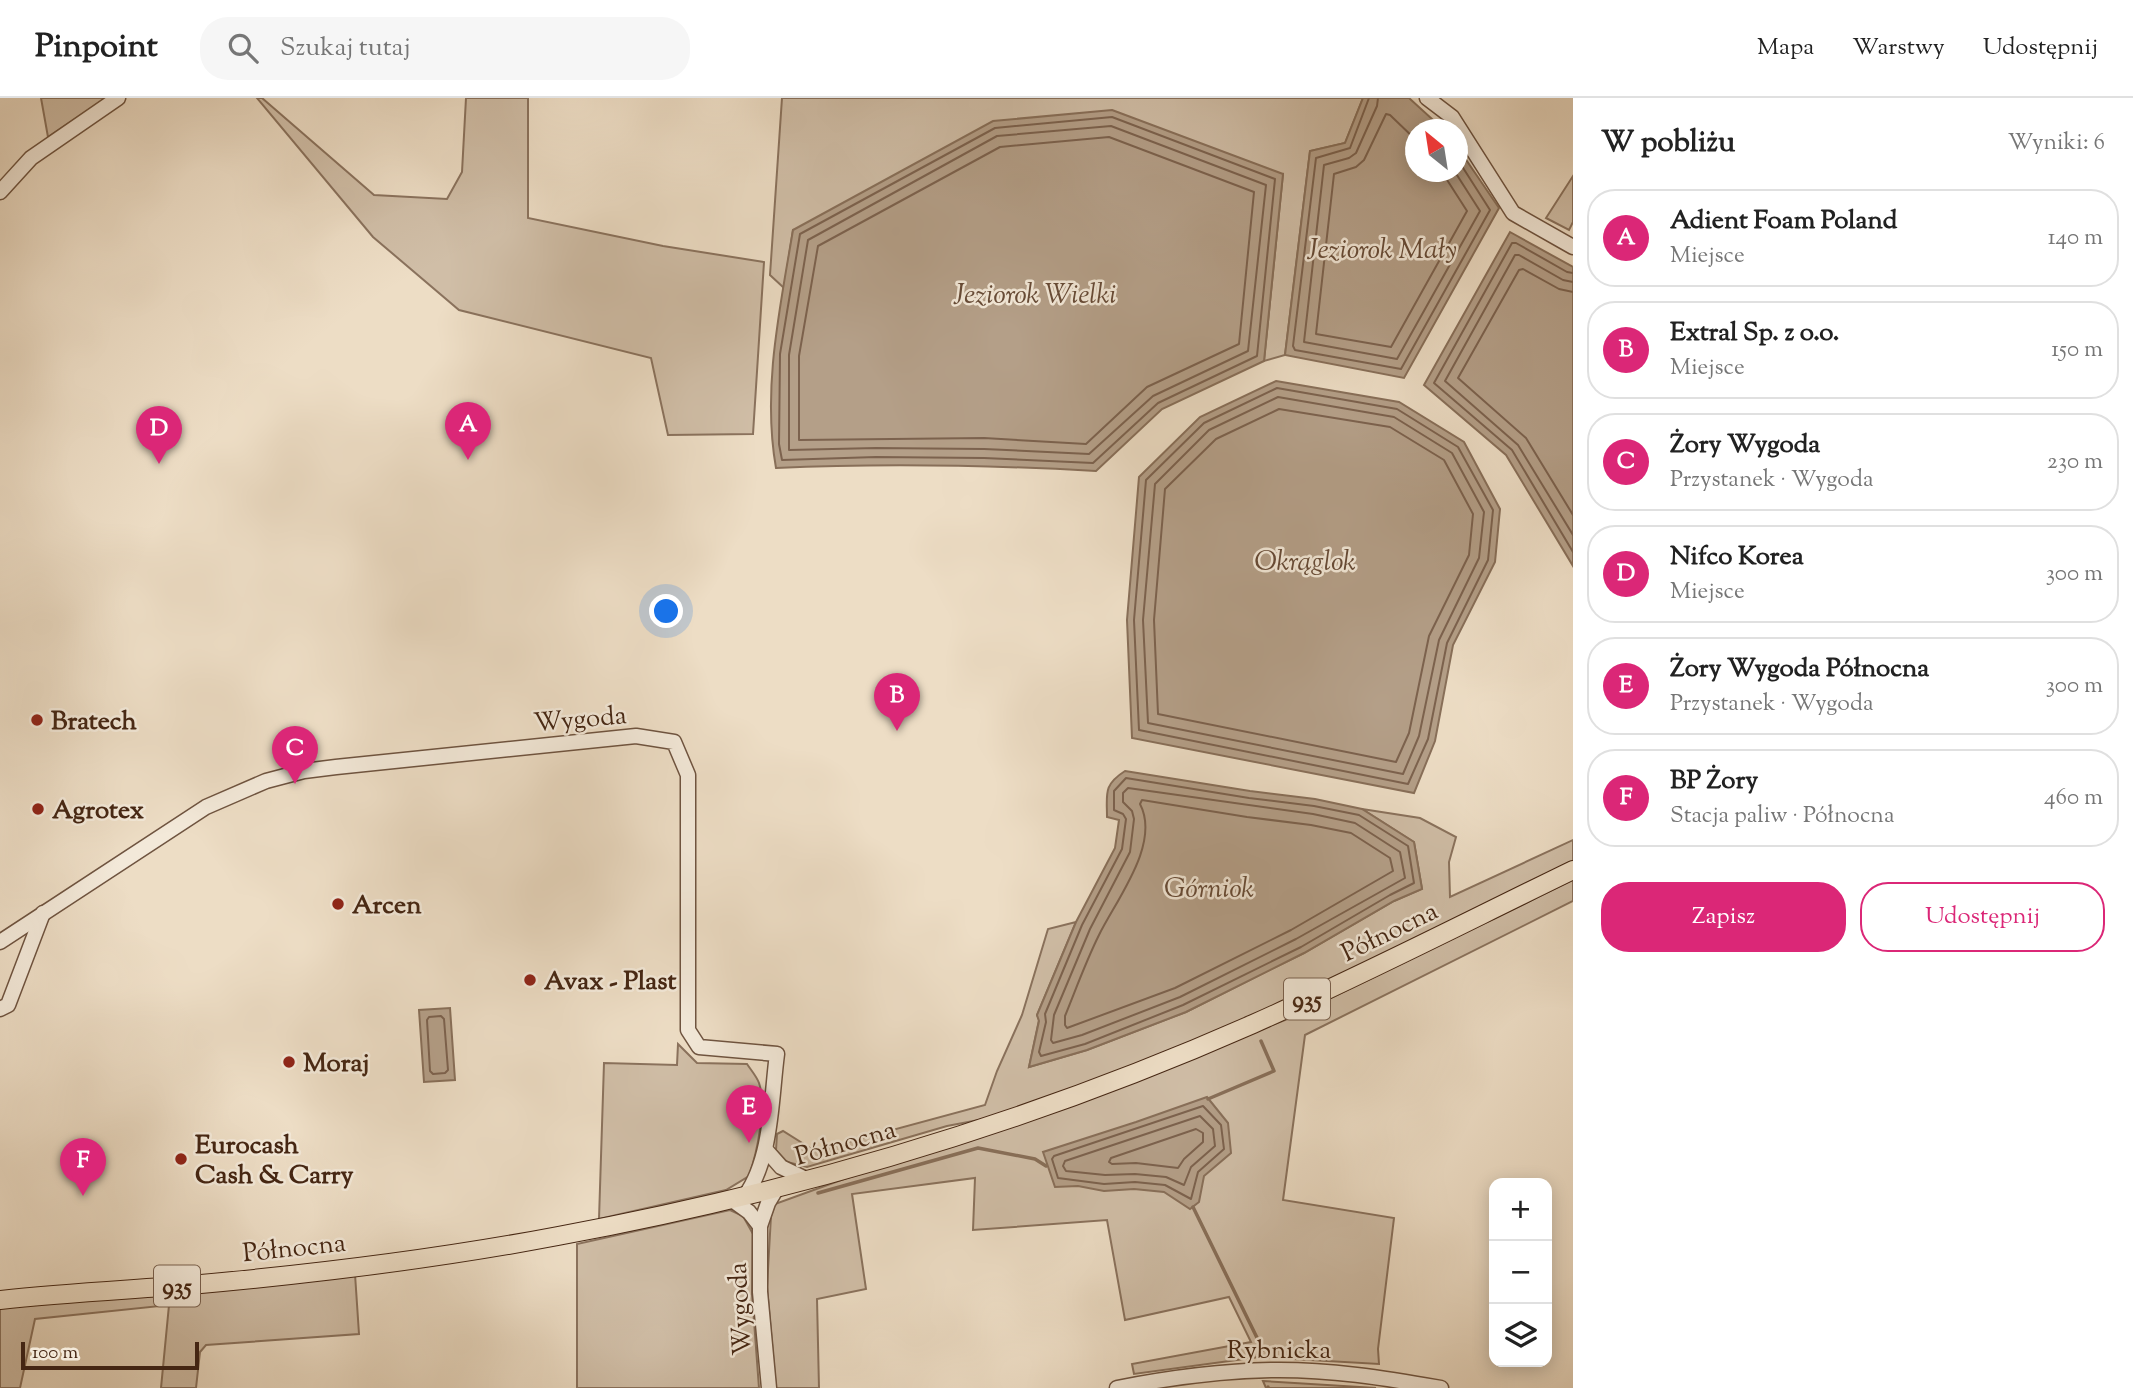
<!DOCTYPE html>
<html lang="pl">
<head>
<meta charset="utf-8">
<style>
  body { margin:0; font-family:"Sorts Mill Goudy",serif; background:#f6f6f6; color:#222 }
  .controls { position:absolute; right:21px; bottom:21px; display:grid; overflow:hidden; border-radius:14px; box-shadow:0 4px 18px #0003 }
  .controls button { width:63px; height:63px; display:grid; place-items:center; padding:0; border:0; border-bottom:2px solid #e0e0e0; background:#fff; color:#222; font:35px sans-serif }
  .compass { position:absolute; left:1405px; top:21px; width:63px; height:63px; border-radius:50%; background:#fff; box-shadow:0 4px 18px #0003; rotate:330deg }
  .scale { position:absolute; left:21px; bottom:18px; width:178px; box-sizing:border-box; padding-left:7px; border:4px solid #452613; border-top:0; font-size:19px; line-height:24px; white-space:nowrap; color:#452613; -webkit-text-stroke:5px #f3e9d9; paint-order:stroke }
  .you { position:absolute; left:667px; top:514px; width:24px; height:24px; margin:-18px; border:5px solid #fff; border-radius:50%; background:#1a73e8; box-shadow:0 0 0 10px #1a73e833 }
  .badge { display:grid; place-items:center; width:46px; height:46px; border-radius:50%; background:#db2777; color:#fff; font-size:23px; font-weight:700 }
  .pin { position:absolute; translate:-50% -58px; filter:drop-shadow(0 2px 4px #0008) }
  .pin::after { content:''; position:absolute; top:37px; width:24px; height:21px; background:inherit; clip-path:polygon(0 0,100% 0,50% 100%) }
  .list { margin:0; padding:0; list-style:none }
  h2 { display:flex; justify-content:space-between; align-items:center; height:91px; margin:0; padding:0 28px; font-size:30px }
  h2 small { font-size:23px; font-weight:400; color:#767676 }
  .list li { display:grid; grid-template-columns:46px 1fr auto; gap:21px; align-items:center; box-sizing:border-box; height:98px; margin:0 14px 14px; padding:0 14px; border:2px solid #e0e0e0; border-radius:28px }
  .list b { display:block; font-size:26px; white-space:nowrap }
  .list p { margin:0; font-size:23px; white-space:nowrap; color:#767676 }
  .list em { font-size:23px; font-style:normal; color:#767676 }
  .actions { display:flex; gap:14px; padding:21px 28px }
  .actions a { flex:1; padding:16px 0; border:2px solid #db2777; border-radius:28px; text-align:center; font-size:24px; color:#db2777 }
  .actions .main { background:#db2777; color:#fff }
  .icon { flex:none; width:38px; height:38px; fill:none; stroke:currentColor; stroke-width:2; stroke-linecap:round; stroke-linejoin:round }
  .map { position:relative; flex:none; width:1573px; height:1290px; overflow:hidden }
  header { display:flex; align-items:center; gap:42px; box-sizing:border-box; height:98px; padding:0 35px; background:#fff; border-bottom:2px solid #e0e0e0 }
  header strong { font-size:33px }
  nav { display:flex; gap:38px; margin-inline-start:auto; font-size:24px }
  .search { width:490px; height:63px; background:#f6f6f6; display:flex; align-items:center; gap:18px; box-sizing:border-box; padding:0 24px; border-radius:28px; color:#767676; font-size:26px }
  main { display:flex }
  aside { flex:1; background:#fff }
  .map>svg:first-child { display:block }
  .green { fill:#d0bea7; stroke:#8a725d; stroke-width:2 }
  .water { fill:#b49f88; stroke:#886f59; stroke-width:2 }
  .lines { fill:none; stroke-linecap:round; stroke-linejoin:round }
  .shore { stroke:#7c624e; stroke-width:2 }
  .stream { stroke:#886f59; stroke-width:3.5 }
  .minor-casing { stroke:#6f5440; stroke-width:17 }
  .major-casing { stroke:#452613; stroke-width:20 }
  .minor { stroke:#f3e9d9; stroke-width:14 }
  .major { stroke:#edddc5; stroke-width:18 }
  .poi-dot { fill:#8f2418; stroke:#f3e9d9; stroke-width:2.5 }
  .labels { text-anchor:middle; stroke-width:5; stroke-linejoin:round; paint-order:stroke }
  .shield { fill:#f3e9d9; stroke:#79604e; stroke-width:2 }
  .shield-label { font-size:24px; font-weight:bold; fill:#452613 }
  .street-label { font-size:26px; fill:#452613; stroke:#f3e9d9 }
  .poi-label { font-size:26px; font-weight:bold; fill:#452613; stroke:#f3e9d9; text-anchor:start }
  .water-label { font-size:28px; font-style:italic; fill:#664a36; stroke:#f3e9d9 }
</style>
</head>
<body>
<header>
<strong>Pinpoint</strong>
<div class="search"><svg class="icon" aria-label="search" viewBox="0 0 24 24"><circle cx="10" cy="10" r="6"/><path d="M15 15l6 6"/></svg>Szukaj tutaj</div>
<nav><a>Mapa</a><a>Warstwy</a><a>Udostępnij</a></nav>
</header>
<main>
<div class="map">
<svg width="1573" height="1290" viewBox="0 0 1573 1290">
  <rect width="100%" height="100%" fill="#edddc5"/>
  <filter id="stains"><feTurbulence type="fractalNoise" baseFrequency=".00286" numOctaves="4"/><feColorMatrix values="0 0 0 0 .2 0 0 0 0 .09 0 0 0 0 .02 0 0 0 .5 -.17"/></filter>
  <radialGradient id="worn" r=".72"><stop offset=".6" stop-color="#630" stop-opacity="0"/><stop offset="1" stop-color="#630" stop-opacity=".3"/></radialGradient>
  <g class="green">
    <path d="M 41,0 L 106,0 L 48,39 Z"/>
    <path d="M 257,0 L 262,0 L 374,97 L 447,101 L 462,74 L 466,0 L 528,0 L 528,120 L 663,148 L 764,164 L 753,336 L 668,337 L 651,260 L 459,212 L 373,139 Z"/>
    <path d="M 782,0 L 1363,0 L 1345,45 L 1310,53 L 1285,257 L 1264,263 L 1283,76 L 793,132 L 784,190 L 770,177 Z"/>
    <path d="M 1573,78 L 1573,124 L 1569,132 L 1546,120 Z"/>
    <path d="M 1362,711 L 1420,720 L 1456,739 L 1449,764 L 1450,799 L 1573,742 L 1573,763 L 1256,918 L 1094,984 L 984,1021 L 947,1028 L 807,1069 L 787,1064 L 776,1052 L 777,1036 L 783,1033 L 815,1053 L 985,1007 L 997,973 L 1022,917 L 1048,831 L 1076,824 L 1037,917 L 1039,922 L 1029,969 L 1087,952 L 1186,914 L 1304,855 L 1394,803 L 1422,791 L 1414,744 Z"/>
    <path d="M 1573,782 L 1573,803 L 1305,937 L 1283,1102 L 1394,1120 L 1378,1251 L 1379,1266 L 1259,1259 L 1134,1276 L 1132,1266 L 1251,1244 L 1229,1199 L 1125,1222 L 1107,1122 L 973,1132 L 975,1080 L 852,1096 L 866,1191 L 817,1201 L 819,1290 L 776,1290 L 767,1189 L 771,1118 L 775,1106 L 844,1081 L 1030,1022 L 1290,920 Z"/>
    <path d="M 678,946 L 697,965 L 747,966 C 751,972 757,979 759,985 C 767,1008 757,1055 749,1078 L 726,1092 L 599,1121 L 604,965 L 677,967 Z"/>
    <path d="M 730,1112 L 743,1118 L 753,1136 L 752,1196 L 759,1290 L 577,1290 L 577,1146 Z"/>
    <path d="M 355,1176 L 359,1236 L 206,1247 L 200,1254 L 196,1290 L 161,1290 L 169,1207 L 35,1221 L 20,1290 L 0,1290 L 0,1210 Z"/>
    <path d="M 1263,1283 L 1376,1290 L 1266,1290 Z"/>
  </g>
  <g class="water">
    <path d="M 1363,0 L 1409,0 L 1443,31 L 1416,32 L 1416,74 L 1458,74 L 1458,50 L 1499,110 L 1404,280 L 1285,257 L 1310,53 L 1345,45 Z"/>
    <path d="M 1112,12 L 1283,76 L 1264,263 L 1162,311 L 1096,373 C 989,367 883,365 776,370 C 762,291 780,210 793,132 L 993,23 Z"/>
    <path d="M 1510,134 L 1573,169 L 1573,468 L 1506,357 L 1424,287 Z"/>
    <path d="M 1276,283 L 1399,304 L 1464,344 L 1500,411 L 1495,464 L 1453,547 L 1435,643 L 1414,695 L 1132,640 L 1127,522 L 1139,379 L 1200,319 Z"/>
    <path d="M 1125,673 L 1250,693 L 1315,701 L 1362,711 L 1414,744 L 1422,791 L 1394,803 L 1304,855 L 1186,914 L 1087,952 L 1029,969 L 1039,923 L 1037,917 L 1076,824 L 1115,750 L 1119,722 L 1107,719 C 1107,696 1103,687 1125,673 Z"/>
    <path d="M 450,910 L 455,982 L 424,984 L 419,912 Z"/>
    <path d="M 1207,999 L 1228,1025 L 1231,1055 L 1204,1078 L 1199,1104 L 1190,1111 L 1164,1094 L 1134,1091 L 1104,1093 L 1078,1088 L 1055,1089 L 1043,1054 L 1136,1024 Z"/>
  </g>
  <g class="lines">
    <g class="shore">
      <path d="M 1369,0 L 1350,50 L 1316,60 L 1293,248 L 1295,252 L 1401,271 L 1490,112 L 1458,62"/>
      <path d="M 1378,0 L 1377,8 L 1356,55 L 1349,60 L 1324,67 L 1304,244 L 1397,261 L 1480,113 L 1455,74"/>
      <path d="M 1112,19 L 1275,81 L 1257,258 L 1158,305 L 1093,365 L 984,360 L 876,359 L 782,362 L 779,346 L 780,256 L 800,136 L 995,30 Z"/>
      <path d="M 1111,28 L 1266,87 L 1248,253 L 1153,298 L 1089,356 L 984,351 L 876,350 L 789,352 L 789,257 L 808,142 L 997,38 Z"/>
      <path d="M 1109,39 L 1254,94 L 1239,246 L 1147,289 L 1086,346 L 984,340 L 799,342 L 799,258 L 818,148 L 1000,49 Z"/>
      <path d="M 1416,42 L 1390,17 L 1386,16 L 1364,62 L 1356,69 L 1334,76 L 1316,236 L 1391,249 L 1467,113 L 1442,74"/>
      <path d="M 1573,175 L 1567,174 L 1516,145 L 1512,145 L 1434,285 L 1512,352 L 1573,454"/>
      <path d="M 1573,184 L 1563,182 L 1519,157 L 1515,157 L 1445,283 L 1518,347 L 1573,437"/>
      <path d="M 1573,194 L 1559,191 L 1523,171 L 1519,172 L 1458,280 L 1526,340 L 1573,417"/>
      <path d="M 1277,290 L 1397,311 L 1458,349 L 1493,412 L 1488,462 L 1447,545 L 1428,641 L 1408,686 L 1139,632 L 1134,522 L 1146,382 L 1204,325 Z"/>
      <path d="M 1278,299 L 1394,319 L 1452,355 L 1484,414 L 1479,460 L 1439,542 L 1419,638 L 1403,676 L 1148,625 L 1143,522 L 1155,386 L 1209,332 Z"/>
      <path d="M 1279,311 L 1390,329 L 1444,362 L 1473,416 L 1469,457 L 1429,538 L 1409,635 L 1396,664 L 1158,616 L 1154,522 L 1165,391 L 1216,341 Z"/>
      <path d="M 1126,680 L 1249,700 L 1314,708 L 1359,717 L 1408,748 L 1414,785 L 1390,797 L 1301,849 L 1183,907 L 1085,946 L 1041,958 L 1039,954 L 1046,924 L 1045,916 L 1082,827 L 1122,751 L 1126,721 L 1123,716 L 1114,712 L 1114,693 Z"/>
      <path d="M 1128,690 L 1313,716 L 1355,725 L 1400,754 L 1405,780 L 1296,841 L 1180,899 L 1082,937 L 1053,945 L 1051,942 L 1054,917 L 1090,831 L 1130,754 L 1134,721 L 1132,713 L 1123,704 L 1123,695 Z"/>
      <path d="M 1142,702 L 1247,719 L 1311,727 L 1351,735 L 1390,760 L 1393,773 L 1291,832 L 1175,890 L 1067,930 L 1065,927 L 1065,918 C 1076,891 1086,863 1099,837 C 1116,802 1161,746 1140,706 Z"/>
      <path d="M 441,918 L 444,921 L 448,972 L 445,975 L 433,976 L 430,973 L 427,922 L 429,919 Z"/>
      <path d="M 1203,1008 L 1221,1027 L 1224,1051 L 1198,1074 L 1191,1101 L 1165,1087 L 1135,1084 L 1104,1086 L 1058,1080 L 1052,1061 L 1054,1058 Z"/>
      <path d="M 1200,1018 L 1213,1031 L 1215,1048 L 1191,1069 L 1184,1087 L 1166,1079 L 1135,1076 L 1105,1077 L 1066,1073 L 1063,1068 L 1065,1063 Z"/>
      <path d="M 1196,1031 L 1203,1035 L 1203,1044 L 1184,1061 L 1178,1070 L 1136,1065 L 1112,1066 L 1109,1064 L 1111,1060 Z"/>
    </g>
    <g class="stream">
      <path d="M 1208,1001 L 1274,973 L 1261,943"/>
      <path d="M 818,1095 L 978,1050 L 1035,1061 L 1046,1068"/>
      <path d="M 1193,1109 L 1263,1252"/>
      <path d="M 1268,1289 L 1268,1290"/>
    </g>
    <defs>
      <g id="minor">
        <path d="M 1427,0 L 1452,19 L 1513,115 L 1573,149"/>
        <path d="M 0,94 L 31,60 L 118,0"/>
        <path d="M 0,844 L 206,709 L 266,683 L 304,673 L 336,669 L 636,638 L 674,644 L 688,677 L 688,932 L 699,949 L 777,956 C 771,1001 772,1061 745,1098"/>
        <path d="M 0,911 L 8,907 L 43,815"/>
        <path d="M 766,1052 L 781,1069 L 808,1082"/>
        <path d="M 731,1101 L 749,1114 L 760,1128"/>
        <path d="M 769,1290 L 760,1194 L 760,1128 L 768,1105 L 777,1090"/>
        <path d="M 1117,1290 C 1168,1280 1219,1273 1271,1272 C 1328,1271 1385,1280 1441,1290"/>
      </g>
      <path id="major" d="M 0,1202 C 63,1195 126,1192 190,1187 C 313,1176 437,1161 558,1138 C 797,1094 1031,1024 1253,926 C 1361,878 1466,824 1573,772"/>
    </defs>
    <use href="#minor" class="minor-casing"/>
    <use href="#major" class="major-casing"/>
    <use href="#minor" class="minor"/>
    <use href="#major" class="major"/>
  </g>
  <g class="poi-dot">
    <circle cx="37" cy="622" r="7"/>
    <circle cx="38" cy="711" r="7"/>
    <circle cx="338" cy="806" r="7"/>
    <circle cx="530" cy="882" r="7"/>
    <circle cx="289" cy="964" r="7"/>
    <circle cx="181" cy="1061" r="7"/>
  </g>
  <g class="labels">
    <g class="shield">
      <rect x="1284" y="880.5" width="46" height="41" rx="5"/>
      <rect x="154" y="1167.5" width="46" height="41" rx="5"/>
    </g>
    <g class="shield-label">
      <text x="1307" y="909">935</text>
      <text x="177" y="1196">935</text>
    </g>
    <g class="street-label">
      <text transform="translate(580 620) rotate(-5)" y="9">Wygoda</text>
      <text transform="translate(1389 833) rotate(-26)" y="9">Północna</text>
      <text transform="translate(845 1044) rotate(-16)" y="9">Północna</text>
      <text transform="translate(294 1149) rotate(-6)" y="9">Północna</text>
      <text transform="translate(739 1211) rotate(-93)" y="9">Wygoda</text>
      <text x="1279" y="1260">Rybnicka</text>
    </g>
    <g class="poi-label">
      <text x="51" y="631">Bratech</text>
      <text x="52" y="720">Agrotex</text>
      <text x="352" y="815">Arcen</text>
      <text x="544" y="891">Avax - Plast</text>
      <text x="303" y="973">Moraj</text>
      <text x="195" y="1055">Eurocash<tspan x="195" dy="30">Cash &amp; Carry</tspan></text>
    </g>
    <g class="water-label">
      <text x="1382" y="160">Jeziorok Mały</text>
      <text x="1035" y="205">Jeziorok Wielki</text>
      <text x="1305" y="472">Okrąglok</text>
      <text x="1209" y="799">Górniok</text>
    </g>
  </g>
  <rect width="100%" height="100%" filter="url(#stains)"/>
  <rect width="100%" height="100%" fill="url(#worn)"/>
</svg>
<div class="controls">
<button>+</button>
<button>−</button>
<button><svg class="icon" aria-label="layers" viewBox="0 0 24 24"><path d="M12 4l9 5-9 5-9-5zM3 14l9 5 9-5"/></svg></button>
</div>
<svg class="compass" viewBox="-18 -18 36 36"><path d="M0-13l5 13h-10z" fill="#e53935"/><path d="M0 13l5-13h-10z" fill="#767676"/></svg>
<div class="scale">100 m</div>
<div class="you"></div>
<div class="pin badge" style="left:468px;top:362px">A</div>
<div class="pin badge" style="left:897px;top:633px">B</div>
<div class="pin badge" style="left:295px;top:686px">C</div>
<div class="pin badge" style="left:159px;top:366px">D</div>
<div class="pin badge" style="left:749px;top:1045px">E</div>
<div class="pin badge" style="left:83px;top:1098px">F</div>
</div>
<aside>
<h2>W pobliżu<small>Wyniki: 6</small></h2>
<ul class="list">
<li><span class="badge">A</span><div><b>Adient Foam Poland</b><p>Miejsce</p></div><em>140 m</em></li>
<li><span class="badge">B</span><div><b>Extral Sp. z o.o.</b><p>Miejsce</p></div><em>150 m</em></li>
<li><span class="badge">C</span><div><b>Żory Wygoda</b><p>Przystanek · Wygoda</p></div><em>230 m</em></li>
<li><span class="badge">D</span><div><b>Nifco Korea</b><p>Miejsce</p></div><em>300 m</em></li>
<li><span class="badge">E</span><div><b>Żory Wygoda Północna</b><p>Przystanek · Wygoda</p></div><em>300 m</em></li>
<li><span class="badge">F</span><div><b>BP Żory</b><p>Stacja paliw · Północna</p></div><em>460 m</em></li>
</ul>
<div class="actions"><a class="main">Zapisz</a><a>Udostępnij</a></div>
</aside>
</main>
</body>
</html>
